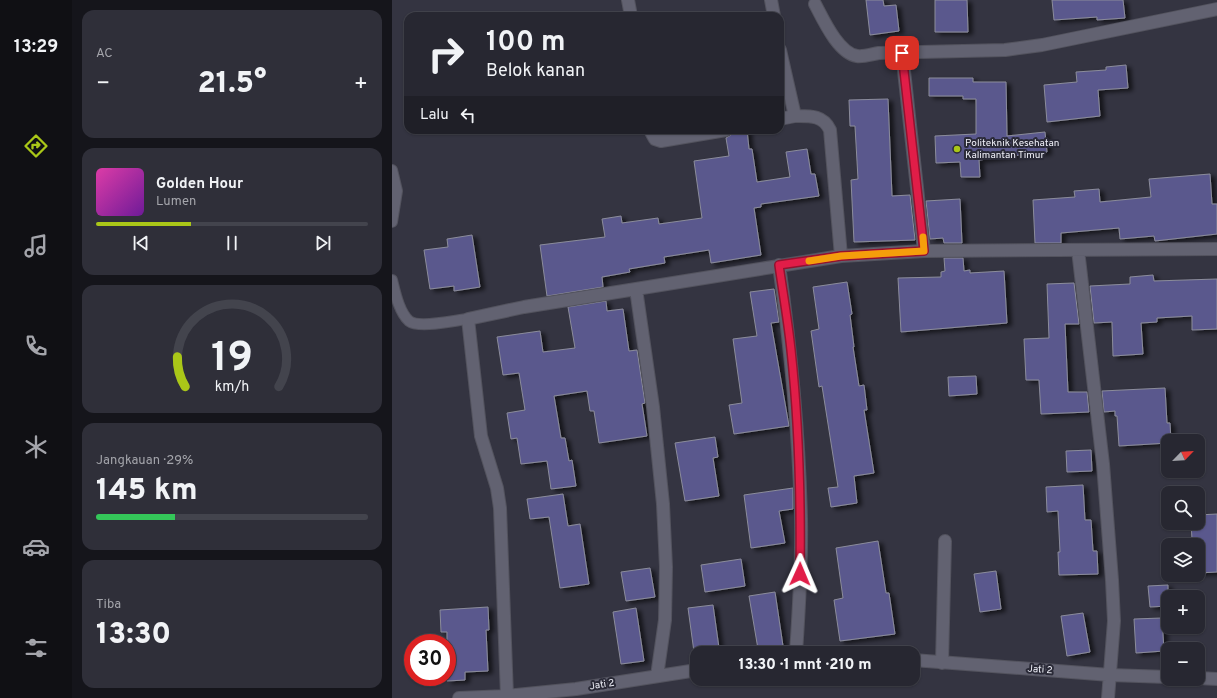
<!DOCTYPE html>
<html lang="id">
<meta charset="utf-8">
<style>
:root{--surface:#272731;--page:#2f2f39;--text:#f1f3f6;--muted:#a4a5ab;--line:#43444d;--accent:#aac718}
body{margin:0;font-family:Overpass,sans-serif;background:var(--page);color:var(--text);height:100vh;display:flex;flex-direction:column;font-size:15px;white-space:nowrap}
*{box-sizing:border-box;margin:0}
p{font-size:13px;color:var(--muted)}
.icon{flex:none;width:22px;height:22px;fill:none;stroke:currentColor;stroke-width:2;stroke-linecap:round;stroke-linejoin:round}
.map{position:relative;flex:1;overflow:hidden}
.details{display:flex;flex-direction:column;gap:10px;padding:10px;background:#15151b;width:320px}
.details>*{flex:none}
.top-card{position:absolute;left:12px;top:12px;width:380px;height:122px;border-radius:12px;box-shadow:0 1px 3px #0004,0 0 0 1px var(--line);background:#272731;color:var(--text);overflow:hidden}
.needle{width:26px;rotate:65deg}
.controls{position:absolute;left:769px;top:434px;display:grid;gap:8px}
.controls a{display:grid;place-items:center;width:44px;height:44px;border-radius:8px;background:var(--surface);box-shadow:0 1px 3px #0004,0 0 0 1px var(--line);font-size:20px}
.speed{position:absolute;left:12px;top:634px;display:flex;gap:8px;font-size:20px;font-weight:700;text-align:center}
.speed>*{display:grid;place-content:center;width:52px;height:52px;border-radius:50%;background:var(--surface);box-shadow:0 1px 3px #0004,0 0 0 1px var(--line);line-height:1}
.speed .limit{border:6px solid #d22;background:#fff;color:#111}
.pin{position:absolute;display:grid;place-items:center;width:34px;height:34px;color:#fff;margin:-17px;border-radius:8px;box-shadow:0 2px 6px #0006}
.me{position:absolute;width:44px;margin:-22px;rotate:1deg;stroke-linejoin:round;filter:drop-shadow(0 0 3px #0008)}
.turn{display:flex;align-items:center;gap:14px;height:84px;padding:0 16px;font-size:18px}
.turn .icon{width:52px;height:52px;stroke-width:2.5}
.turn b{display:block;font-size:28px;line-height:34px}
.then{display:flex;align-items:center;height:38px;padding:0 16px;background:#0003;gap:8px;font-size:15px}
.big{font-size:30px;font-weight:800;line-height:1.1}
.details .card{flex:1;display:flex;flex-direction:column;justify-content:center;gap:6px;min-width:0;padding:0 14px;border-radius:12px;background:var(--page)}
.details .dial{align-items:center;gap:0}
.dial svg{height:104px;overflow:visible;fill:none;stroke:var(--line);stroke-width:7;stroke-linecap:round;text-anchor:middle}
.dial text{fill:var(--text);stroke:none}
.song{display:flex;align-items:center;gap:12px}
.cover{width:48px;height:48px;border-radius:6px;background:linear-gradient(135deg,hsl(320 70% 55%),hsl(280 70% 35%))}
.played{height:4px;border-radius:2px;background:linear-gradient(90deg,var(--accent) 35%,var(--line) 35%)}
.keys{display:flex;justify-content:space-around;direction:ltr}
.heat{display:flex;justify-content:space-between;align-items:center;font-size:22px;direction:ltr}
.charge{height:6px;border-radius:3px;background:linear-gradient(90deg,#34c759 29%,var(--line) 0)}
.trip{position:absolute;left:298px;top:646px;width:230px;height:40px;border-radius:12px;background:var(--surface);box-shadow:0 1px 3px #0004,0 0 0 1px var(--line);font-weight:800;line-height:40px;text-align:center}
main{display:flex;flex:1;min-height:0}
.menu{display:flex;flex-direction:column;width:72px;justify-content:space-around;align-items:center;background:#101014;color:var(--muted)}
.menu .icon{width:28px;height:28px}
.menu .active{color:var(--accent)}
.menu b{font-size:18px;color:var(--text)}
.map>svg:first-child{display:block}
.building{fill:#5a588d;stroke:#8b8c9b;filter:url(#shadow)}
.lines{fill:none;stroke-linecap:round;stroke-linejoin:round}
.service-casing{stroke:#53535e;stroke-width:12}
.minor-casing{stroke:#53535e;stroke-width:14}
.service{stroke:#626271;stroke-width:10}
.minor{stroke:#626271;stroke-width:12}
.route-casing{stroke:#92132f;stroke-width:10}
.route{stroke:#e11d48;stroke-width:7}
.slow{stroke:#f59e0b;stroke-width:7}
.poi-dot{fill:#aac718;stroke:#2a2a37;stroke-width:1.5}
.labels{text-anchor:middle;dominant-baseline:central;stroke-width:4;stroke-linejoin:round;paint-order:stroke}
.poi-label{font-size:10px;fill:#f0f1f9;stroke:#2a2a37;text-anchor:start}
.street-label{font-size:10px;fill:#f0f1f9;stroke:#2a2a37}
</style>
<main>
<nav class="menu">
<b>13:29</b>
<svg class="icon active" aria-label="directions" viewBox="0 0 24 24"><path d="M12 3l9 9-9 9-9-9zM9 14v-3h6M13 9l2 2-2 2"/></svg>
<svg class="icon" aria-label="music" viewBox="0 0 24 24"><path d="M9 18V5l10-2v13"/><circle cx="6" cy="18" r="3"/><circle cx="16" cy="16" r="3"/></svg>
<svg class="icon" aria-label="phone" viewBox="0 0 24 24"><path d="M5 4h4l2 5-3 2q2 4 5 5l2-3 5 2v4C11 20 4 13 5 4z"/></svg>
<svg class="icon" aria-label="climate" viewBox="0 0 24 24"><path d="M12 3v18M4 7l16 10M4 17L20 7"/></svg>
<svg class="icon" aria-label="car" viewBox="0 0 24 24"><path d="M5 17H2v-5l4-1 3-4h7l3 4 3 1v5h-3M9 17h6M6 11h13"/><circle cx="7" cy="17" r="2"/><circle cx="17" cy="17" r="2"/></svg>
<svg class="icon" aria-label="filters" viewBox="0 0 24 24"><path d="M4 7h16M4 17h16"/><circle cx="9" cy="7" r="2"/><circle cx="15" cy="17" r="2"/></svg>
</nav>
<section class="details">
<div class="card"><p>AC</p>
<div class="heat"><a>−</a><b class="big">21.5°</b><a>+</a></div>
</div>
<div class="card">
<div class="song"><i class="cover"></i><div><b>Golden Hour</b><p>Lumen</p></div></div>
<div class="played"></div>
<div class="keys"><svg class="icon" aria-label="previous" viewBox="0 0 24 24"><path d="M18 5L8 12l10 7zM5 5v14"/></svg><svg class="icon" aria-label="pause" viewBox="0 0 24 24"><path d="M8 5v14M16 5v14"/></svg><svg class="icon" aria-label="next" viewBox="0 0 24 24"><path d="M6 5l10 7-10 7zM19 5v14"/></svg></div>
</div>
<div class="card dial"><svg viewBox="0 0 100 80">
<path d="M14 69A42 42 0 1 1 86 69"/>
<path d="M14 69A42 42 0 0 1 8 46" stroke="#aac718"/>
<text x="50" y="56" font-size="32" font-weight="700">19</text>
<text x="50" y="72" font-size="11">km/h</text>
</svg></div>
<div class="card"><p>Jangkauan · 29%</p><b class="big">145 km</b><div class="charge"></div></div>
<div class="card"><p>Tiba</p><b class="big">13:30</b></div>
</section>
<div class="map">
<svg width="825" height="698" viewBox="0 0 825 698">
<defs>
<filter id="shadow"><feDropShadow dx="4.5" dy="2.5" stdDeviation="2" flood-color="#0009"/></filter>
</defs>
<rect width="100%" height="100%" fill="#343441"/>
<path class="building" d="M474 0H491L492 6 504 5 507 31 478 35Z
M543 0H575L576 32H543Z
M660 0H731L733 18 705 20V17L662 20Z
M734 65 736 88 706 90 708 116 655 122 652 85 685 82 684 72 714 70V67Z
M537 78H581V82H614L615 136 653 132 655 152 587 160 588 177H569L568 162 544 163 543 136 584 134V99H571V96H537Z
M496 99 500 196 518 195 523 240 462 242 459 180 466 179 463 126H458L457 100Z
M341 130H355L357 149H360L365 182 398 177 394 152 415 149 419 174H423L427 196 369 204V207L362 208 369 255 319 263 317 250 272 257 273 263 237 269 238 272 210 277 211 287 155 296 148 245 213 237 210 219 229 216 230 223 266 218 267 224 310 218 302 161 337 156 334 138 339 135Z
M818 174 820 204H825V234L763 241 762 236 728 239 727 228 669 233V243H643L641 200 683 197 682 191 707 189 708 202 759 197 757 179Z
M568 199 570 243H552L551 238 538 239 534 201Z
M80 235 88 287 62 291V286L38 289 32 250 56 247 55 239Z
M552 258H571L572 271 578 270V273L612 271 615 323 509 332 506 278 549 277V272L553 271Z
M761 275 762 281 825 279V329L800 330V316L765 318V322L749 323 751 354 721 356 720 322 702 323 698 286 738 284V277Z
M455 282 460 314 458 315 462 347H461L467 386 472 385 475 410H472L482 473 462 476 465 503 439 507 436 488 446 487 430 386 427 387 419 331 427 329 421 287Z
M682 283 687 324H673L676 392H695L697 412 649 414 647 380H634L632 339 657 338 655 284Z
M382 289 387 322 379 323 397 426 342 434 337 405 350 403 341 339 365 336 358 292Z
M214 301 215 311 231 309 237 351 245 350 253 403 250 404 255 436 207 443 202 411H198L195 391 162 396 169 438H173L177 461 180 460 184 486 159 489 155 461 129 464 125 438 119 439 115 413 133 410 127 373 111 375 105 337 148 331 151 352 183 348 176 307Z
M584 376 585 394 557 396 556 377Z
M773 388 775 423H778L779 441H776V443L727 446 725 416H723V411L712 412 710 391Z
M323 437 326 457 321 458 327 496 293 501 283 443Z
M699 450 700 471 675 472 674 451Z
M691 485 693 520H699L701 551H705L706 574 667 575 666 552H668L666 511 655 512 654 487Z
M401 488V509L387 511 393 543 359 548 352 495Z
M171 494 176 526 188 524 197 584 168 588 157 517 138 519 135 499Z
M825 514V572L806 573V539H800L799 523H806V515Z
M486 541 494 593H497L503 634 448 641 442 600 451 598 444 548Z
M349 559 353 586 313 592 309 565Z
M258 568 263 597 234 601 229 572Z
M604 571 609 609 588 612 582 574Z
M776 585V606L758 607 756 586Z
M383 592 391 646 366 649 357 596Z
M321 605 327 648 302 652 296 608Z
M96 607 97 630H94L96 671 73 672V680L55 681V632H49L48 610Z
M244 608 252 661 229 664 221 612Z
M691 613 698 652 675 656 669 616Z
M770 618 772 651 744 653 742 619Z"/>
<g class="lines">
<defs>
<path id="service" d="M0 170 5 191 0 222
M0 280C3 292 7 312 17 321 27 329 64 320 76 319"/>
<path id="minor" d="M236 0 239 16
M379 0 382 16
M423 4C431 19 446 53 465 56 472 57 480 54 487 53L613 50 650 45 825 9
M388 50 403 116C418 116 431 115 438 130L449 256
M510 53 532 251
M388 119 403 116
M258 130 263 139 269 141 334 130
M686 250 711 464 720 580 722 621 716 698
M387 265C399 350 407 434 409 519 410 564 407 609 404 653
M244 289 261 407 271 504 274 567 273 620 265 676
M411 653H444
M521 660 718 675 776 677
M550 663 553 541
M806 678 825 679
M115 696 108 508 105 488 89 436 76 319 132 307 449 256 532 251 825 249
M67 698 115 696 184 689 305 670"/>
</defs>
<use href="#service" class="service-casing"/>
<use href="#minor" class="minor-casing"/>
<use href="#service" class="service"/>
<use href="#minor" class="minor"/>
</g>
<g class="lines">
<defs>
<path id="route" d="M408 574C409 500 407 424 399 350 396 321 391 293 387 265L449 256 532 251 510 53"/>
</defs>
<use href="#route" class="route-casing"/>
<use href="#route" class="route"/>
<path class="slow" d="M417 261 449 256 532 251 531 237"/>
</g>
<circle class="poi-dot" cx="565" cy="149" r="4"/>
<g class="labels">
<g class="poi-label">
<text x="573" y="143">Politeknik Kesehatan<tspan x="573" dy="12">Kalimantan Timur</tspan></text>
</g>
<g class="street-label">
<text transform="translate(648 670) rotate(4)">Jati 2</text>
<text transform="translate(210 685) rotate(-9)">Jati 2</text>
</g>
</g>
</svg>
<div class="controls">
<a><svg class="needle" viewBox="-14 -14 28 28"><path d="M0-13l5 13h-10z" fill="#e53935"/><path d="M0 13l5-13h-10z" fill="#a4a5ab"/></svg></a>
<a><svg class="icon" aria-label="search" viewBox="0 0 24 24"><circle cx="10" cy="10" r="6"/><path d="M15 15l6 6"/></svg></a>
<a><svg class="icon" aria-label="layers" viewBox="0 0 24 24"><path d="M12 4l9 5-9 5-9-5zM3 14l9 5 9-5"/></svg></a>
<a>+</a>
<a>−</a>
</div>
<div class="speed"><div class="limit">30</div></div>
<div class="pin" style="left:510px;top:53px;background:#d93025"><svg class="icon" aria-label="arrive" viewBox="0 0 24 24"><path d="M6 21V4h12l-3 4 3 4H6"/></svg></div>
<svg class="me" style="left:408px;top:574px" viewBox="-20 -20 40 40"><path d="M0-17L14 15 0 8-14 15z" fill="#e11d48" stroke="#fff" stroke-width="4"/></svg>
<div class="trip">13:30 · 1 mnt · 210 m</div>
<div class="top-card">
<div class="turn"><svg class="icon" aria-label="right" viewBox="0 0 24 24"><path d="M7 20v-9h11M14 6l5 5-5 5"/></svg><div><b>100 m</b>Belok kanan</div></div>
<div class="then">Lalu<svg class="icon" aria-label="left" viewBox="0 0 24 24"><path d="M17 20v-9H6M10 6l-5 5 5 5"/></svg></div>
</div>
</div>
</main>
